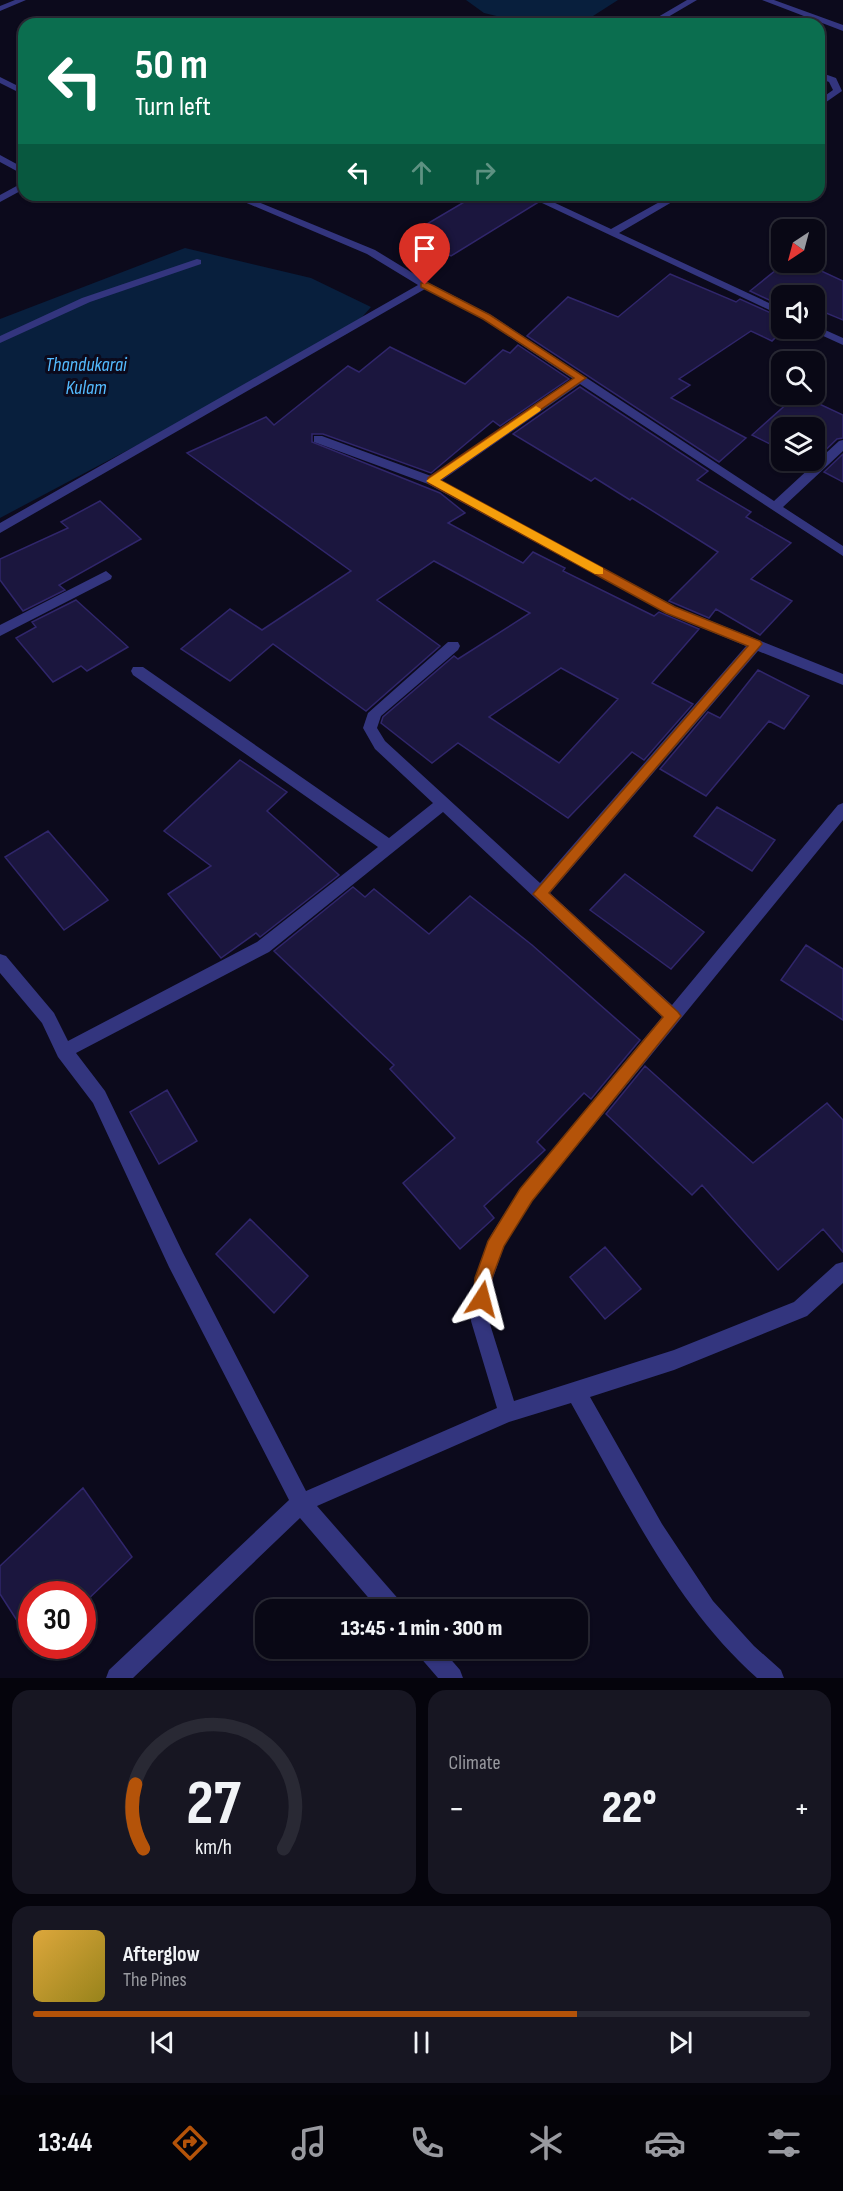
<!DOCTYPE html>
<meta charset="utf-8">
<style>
:root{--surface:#090815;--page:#171622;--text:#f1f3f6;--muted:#999aa0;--line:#292934;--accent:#b45309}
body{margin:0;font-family:"Sofia Sans Condensed",sans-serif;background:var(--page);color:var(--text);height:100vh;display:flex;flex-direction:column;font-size:22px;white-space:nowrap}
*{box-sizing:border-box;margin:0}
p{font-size:20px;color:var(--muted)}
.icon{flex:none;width:33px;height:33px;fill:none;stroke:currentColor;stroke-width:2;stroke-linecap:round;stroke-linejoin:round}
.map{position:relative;height:1678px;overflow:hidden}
.drawer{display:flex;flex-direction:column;gap:12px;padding:12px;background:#05040c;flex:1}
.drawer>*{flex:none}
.guide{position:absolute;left:18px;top:18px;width:807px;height:183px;border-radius:18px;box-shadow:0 2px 4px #0004,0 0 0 2px var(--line);background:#0b6e4f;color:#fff;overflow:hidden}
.needle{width:39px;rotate:216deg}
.controls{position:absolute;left:771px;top:219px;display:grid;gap:12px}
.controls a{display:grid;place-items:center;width:54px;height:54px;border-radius:12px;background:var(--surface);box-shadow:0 2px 4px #0004,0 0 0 2px var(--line);font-size:30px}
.speed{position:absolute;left:18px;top:1581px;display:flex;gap:12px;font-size:30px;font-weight:700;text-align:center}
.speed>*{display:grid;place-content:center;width:78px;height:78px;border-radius:50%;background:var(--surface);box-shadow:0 2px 4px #0004,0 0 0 2px var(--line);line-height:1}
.speed .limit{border:9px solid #d22;background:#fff;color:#111}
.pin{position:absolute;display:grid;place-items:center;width:51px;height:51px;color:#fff;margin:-62px -26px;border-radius:50% 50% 50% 0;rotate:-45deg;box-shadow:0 0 6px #0007}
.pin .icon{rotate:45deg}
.me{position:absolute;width:66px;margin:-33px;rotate:9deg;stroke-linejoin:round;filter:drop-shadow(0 0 4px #0008)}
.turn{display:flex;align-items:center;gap:21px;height:126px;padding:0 18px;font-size:27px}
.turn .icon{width:78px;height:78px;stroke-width:2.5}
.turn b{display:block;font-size:42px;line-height:51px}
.lanes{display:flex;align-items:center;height:57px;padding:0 18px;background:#0003;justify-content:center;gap:30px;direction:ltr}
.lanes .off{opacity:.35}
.big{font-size:45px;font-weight:800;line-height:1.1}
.drawer .widget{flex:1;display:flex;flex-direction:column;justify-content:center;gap:9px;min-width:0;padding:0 21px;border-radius:18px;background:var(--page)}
.drawer .dial{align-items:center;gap:0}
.dial svg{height:156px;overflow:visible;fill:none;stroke:var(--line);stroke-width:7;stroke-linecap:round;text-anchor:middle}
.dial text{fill:var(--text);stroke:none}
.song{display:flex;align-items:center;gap:18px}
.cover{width:72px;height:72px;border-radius:9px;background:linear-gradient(135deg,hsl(40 70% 55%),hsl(50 70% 35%))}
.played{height:6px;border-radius:3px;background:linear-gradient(90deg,var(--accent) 70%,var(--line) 70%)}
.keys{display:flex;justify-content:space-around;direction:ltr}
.heat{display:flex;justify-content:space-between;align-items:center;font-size:33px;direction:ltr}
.drawer .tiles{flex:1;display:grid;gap:12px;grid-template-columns:1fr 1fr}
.widget:last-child{grid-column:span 2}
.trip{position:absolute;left:255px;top:1599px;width:333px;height:60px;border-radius:18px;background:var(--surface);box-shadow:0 2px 4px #0004,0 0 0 2px var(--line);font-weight:800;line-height:60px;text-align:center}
.dock{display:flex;height:96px;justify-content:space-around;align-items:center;background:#040308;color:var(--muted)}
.dock .icon{width:42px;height:42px}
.dock .active{color:var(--accent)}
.dock b{font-size:27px;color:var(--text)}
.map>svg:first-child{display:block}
.water{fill:#081f3d}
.building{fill:#1b163e;stroke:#30266b;stroke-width:1.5;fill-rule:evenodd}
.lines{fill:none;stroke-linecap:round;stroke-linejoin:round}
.minor{fill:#33357e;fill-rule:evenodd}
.route{fill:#b45309;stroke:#753606;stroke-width:1.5}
.slow{fill:#f59e0b}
.labels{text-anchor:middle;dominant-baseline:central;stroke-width:6;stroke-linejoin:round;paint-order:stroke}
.far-water-label{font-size:20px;font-style:italic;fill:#54bbff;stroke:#0c0a1c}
</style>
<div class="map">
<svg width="843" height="1678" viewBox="0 0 843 1678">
<rect width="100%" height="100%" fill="#0c0a1c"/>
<path class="water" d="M466 0H618L593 16 572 24H529L484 13Z
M185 248 311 278 371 307 348 333 0 518V319Z"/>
<path class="building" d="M476 195H523L537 203 451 256 410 234Z
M786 262H802L843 281V320L814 308V296H782V306L750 291Z
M670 274 736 302 740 299 782 318V328H785L772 341 751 331 679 379 690 385 671 398 746 438 719 462 527 336 568 297 618 317Z
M518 345 569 379 500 426 493 421 431 473 323 434H312V442L440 493 465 513 448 523 523 563 533 552 565 568 563 571 654 616 659 612 699 629 652 683 693 704 644 760 632 752 568 818 458 743 432 763 381 723 383 717 454 656 458 659 530 613 434 561 377 600 440 646 366 711 273 644 230 681 181 649 230 609 262 630 351 571 187 453 266 417 274 425 348 366 359 372 390 347 465 384 503 350 510 353ZM561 668 618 699 559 763 489 717Z
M580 387 708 471 697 480 751 512 746 517 791 543 751 579 792 601 760 635 716 609 709 618 669 601 718 552 632 498 630 500 595 478 591 481 513 434Z
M798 394 843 415V438L837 439 810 465 802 460H814V428H782V450L752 435Z
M843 454V482L824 472Z
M100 501 141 539 59 585 65 590 23 611 0 580V559L68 528 61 522Z
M76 600 128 647 87 671 81 666 53 682 16 638 36 627 32 622Z
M758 670 809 696 784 729 769 721 706 796 660 769 708 712 720 718Z
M240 760 287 792 267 811 339 875 260 937 256 933 221 958 168 894 211 866 164 831Z
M717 807 775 840 752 871 694 836Z
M48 831 108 900 64 930 5 857Z
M625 874 704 932 671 969 590 910Z
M353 887 365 897 374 889 429 934 470 896 532 945 640 1040 591 1099 584 1093 537 1142 545 1150 484 1206 494 1218 460 1249 403 1183 455 1138 390 1069 394 1065 274 951Z
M806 945 843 969V1020L781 980Z
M645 1066 753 1163 827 1103 843 1120V1252L823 1229 778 1270 702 1185 692 1195 606 1114Z
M167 1090 197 1141 159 1164 130 1112Z
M250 1219 308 1276 274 1313 216 1254Z
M605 1247 641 1289 605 1319 570 1277Z
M83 1488 132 1557 82 1605V1594H32V1644L0 1594V1566Z"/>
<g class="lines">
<path class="minor" d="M15 0H26L0 11V6Z
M687 0H697L656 24H646Z
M762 0H774L843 25V31Z
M819 72 836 78 842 91 819 107V100L833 90 829 82 819 78Z
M0 77 24 89V95L0 83Z
M0 155 24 168V175L0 162Z
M24 182V189L0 202V195Z
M228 195H241L375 250 429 283 491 315 774 501 839 441 843 440V451L783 507 843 546V556L580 384 441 481 676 607 843 674V685L758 651 550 893 672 1005 838 805 843 803V820L532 1201 504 1246 493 1278 489 1321 514 1401 674 1350 794 1302 836 1264 843 1262V1283L807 1316 674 1370 590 1397 662 1524 713 1601 754 1646 781 1670 784 1678H757C674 1604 625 1498 571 1403L509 1422 317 1506 401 1602 403 1610H379L300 1518 133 1678H106L109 1670 289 1500 169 1267 93 1103 58 1057 42 1023 0 973V954L6 956 54 1013 68 1041 257 942 378 847 133 675 131 671 133 667H143L389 838 433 803 375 749 363 728 368 713 448 642H458L460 646 458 650 381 716 377 728 385 741 540 883 746 646 666 613 428 484 314 442V436H322L431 476 573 379 483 319 425 289 0 533V523L418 285 367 254ZM443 812 662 1017 520 1189 491 1235 475 1278 471 1321 497 1408 306 1491 183 1253 105 1091 76 1053 269 952Z
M525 195H538L611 229 672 195H684L619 233 782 309V316Z
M197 259 201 260V264L90 302 0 343V336L82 298Z
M814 325 843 338V345L810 330 809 328H814Z
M106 571 112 576 111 579 0 636V625Z
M416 1648H441L460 1670 463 1678H438L419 1656Z"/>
</g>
<path class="route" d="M421 283H428L490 315 586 378 440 480 675 607 760 641 762 644 549 893 678 1012 681 1016 532 1201 504 1246 492 1278 488 1305 482 1308 476 1305 473 1299 475 1278 488 1241 520 1189 663 1017 533 894 748 646 666 613 428 483V478L574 378 483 319 421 287Z"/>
<path class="slow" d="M536 406 541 409 540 411 440 480 603 568V574H595L426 481Z"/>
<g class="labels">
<g class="far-water-label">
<text x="86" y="365">Thandukarai<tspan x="86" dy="23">Kulam</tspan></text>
</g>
</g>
</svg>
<div class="controls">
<a><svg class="needle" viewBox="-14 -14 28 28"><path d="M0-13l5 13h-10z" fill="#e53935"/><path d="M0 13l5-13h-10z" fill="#999aa0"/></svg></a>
<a><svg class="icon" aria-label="sound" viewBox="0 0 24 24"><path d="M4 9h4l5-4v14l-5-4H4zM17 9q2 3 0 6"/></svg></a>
<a><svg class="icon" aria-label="search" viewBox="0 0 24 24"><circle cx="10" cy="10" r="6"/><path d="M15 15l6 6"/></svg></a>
<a><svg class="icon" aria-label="layers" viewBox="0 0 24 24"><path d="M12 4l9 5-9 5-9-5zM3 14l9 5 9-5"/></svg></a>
</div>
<div class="speed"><div class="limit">30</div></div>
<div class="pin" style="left:425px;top:285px;background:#d93025"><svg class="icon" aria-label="arrive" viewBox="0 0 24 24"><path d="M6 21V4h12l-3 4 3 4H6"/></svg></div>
<svg class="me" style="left:482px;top:1299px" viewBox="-20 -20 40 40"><path d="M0-17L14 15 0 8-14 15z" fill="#b45309" stroke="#fff" stroke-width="4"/></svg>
<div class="trip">13:45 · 1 min · 300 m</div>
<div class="guide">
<div class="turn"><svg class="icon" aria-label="left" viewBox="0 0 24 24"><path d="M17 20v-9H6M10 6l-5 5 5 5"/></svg><div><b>50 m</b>Turn left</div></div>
<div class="lanes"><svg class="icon" aria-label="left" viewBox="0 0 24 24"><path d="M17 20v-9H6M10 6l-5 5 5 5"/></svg><svg class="icon off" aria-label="ahead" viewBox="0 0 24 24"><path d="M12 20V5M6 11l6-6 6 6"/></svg><svg class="icon off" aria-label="right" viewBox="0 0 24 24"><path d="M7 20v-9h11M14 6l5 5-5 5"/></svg></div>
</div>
</div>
<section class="drawer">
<div class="tiles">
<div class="widget dial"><svg viewBox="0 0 100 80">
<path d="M14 69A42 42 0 1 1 86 69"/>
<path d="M14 69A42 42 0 0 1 10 36" stroke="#b45309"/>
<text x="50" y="56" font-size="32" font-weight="700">27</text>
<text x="50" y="72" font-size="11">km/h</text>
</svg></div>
<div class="widget"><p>Climate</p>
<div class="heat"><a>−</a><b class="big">22°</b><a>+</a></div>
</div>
<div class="widget">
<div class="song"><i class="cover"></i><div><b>Afterglow</b><p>The Pines</p></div></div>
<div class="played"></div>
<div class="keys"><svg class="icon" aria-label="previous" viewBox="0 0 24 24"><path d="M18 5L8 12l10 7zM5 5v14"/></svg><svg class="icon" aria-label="pause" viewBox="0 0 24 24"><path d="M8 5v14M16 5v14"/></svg><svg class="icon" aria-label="next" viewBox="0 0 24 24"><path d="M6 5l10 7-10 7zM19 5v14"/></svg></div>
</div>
</div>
</section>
<nav class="dock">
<b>13:44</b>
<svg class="icon active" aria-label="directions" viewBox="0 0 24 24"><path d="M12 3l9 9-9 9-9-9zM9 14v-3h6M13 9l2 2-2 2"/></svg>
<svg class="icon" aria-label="music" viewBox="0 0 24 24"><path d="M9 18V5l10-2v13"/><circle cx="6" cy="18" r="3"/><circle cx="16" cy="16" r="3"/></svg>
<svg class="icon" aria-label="phone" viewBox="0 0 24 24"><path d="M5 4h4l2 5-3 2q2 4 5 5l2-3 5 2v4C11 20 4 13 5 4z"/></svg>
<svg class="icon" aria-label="climate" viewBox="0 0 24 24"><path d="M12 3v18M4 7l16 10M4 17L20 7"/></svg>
<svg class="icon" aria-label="car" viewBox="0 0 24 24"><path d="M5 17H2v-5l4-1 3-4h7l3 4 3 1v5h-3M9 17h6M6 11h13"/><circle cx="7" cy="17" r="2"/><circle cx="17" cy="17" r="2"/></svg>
<svg class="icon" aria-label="filters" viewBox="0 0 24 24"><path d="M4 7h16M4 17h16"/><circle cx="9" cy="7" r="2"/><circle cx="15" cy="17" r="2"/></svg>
</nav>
